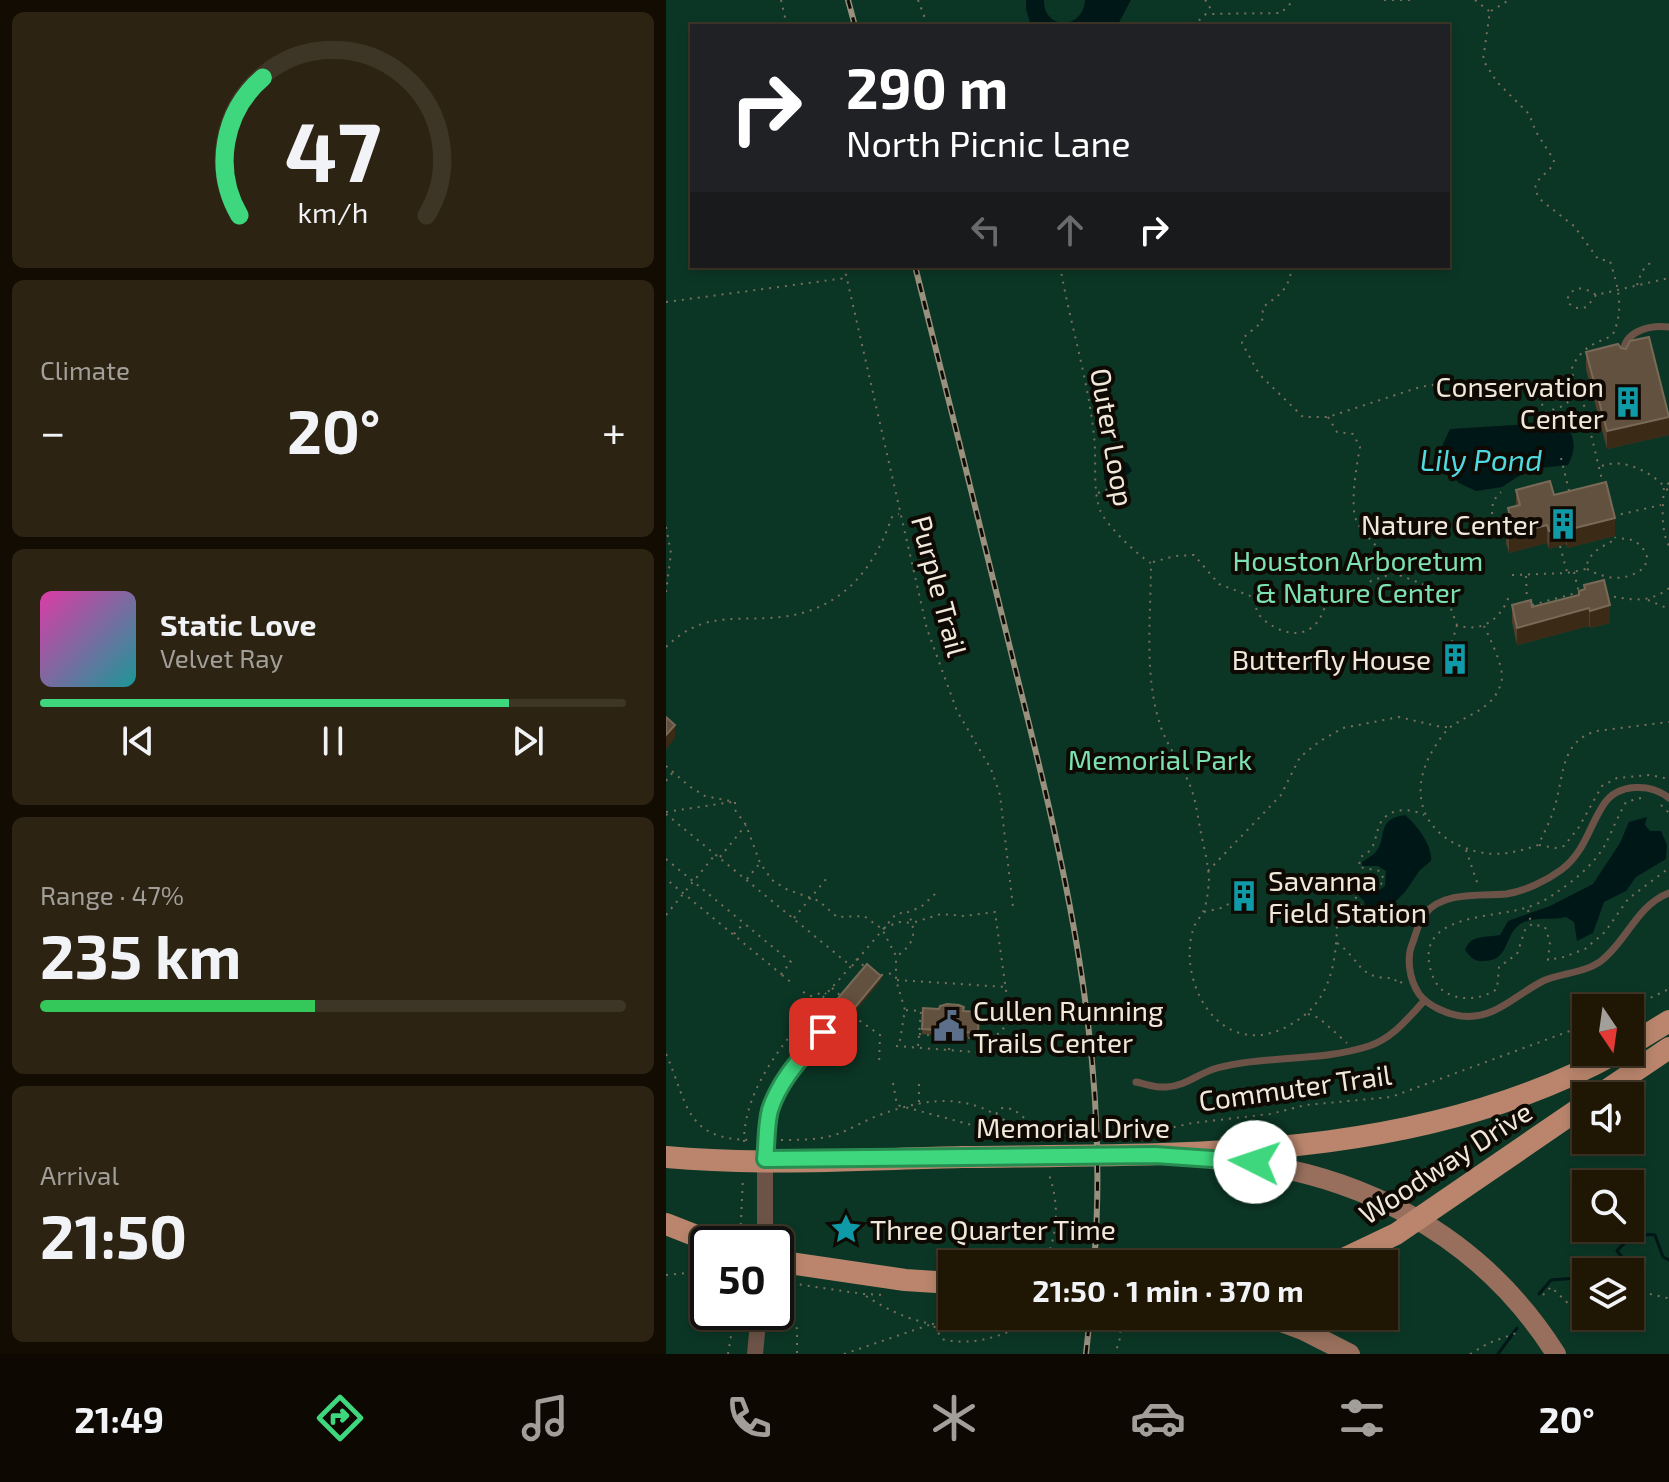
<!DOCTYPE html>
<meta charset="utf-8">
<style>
:root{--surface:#201604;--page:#2d2313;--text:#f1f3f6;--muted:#a29f9a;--line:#3d3526;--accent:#3ed77d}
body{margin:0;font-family:"Exo 2",sans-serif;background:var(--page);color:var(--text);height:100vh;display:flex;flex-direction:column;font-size:30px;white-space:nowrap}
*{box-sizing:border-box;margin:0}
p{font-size:26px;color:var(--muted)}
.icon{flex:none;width:44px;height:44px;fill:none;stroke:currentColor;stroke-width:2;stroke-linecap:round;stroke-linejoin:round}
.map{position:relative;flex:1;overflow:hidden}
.details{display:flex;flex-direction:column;gap:12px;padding:12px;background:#120c02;width:666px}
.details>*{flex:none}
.top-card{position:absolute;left:24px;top:24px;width:760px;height:244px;border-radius:0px;box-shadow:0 4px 12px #0003,0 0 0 2px var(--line);background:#202124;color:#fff;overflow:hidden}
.needle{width:52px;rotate:167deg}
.tools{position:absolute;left:906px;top:994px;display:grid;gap:16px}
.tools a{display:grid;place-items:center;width:72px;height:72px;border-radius:0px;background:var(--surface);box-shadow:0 4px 12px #0003,0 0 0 2px var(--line);font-size:40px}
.speed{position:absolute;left:24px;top:1226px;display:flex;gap:16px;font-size:40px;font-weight:700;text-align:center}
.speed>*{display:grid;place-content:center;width:104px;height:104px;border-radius:50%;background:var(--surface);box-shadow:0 4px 12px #0003,0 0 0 2px var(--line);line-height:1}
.speed .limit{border:4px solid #111;border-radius:12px;background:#fff;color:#111}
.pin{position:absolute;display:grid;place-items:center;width:68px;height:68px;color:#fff;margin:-34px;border-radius:16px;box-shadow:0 4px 12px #0006}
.me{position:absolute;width:88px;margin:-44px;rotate:274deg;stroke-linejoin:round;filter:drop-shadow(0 0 6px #0008)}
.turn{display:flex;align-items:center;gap:28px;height:168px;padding:0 24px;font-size:36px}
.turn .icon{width:104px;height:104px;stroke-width:2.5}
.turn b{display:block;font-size:56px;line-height:68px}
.lanes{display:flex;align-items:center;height:76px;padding:0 24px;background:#0003;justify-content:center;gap:40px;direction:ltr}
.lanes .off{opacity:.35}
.big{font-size:60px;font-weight:700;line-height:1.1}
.details .card{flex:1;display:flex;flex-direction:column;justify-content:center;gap:12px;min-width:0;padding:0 28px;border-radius:12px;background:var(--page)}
.details .dial{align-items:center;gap:0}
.dial svg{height:208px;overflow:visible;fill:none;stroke:var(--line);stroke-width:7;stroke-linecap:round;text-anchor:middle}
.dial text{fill:var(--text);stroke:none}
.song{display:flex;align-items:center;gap:24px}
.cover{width:96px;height:96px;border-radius:12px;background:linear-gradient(135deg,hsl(320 70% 55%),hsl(180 70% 35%))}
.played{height:8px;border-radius:4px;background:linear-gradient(90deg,var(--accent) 80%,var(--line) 80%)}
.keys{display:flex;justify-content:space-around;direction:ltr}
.heat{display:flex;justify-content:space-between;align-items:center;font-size:44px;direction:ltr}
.charge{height:12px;border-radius:6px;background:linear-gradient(90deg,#34c759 47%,var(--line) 0)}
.trip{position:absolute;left:272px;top:1250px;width:460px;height:80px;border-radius:0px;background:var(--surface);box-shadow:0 4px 12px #0003,0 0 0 2px var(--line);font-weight:700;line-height:80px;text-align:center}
.tab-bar{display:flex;height:128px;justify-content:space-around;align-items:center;background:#0d0902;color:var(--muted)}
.tab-bar .icon{width:56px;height:56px}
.tab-bar .selected{color:var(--accent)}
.tab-bar b{font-size:36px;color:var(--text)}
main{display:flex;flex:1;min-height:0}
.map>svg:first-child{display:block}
.green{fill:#0b3625;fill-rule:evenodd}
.water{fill:#001718}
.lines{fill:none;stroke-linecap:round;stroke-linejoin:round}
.stream{stroke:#001718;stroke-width:3}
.path{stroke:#7a6f5b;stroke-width:2;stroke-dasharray:2 6;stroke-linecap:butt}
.service{stroke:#6d5347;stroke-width:7}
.minor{stroke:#6d5347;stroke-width:14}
.tertiary{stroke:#6d5347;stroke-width:16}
.secondary{stroke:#986f5c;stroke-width:20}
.primary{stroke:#ba856c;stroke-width:22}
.rail-casing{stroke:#99907d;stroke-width:6}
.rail{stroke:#0e0902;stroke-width:3;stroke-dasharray:9;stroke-linecap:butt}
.wall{fill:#523f2c}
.shaded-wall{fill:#3b2a15}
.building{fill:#63513f;stroke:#796957;stroke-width:2}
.route-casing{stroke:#288c51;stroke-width:20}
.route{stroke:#3ed77d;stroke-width:14}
.labels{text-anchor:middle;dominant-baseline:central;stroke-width:8;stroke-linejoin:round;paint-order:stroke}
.poi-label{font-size:28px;fill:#f0e8da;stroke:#0e0902;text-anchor:end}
.street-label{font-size:28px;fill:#f0e8da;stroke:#0e0902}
.park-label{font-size:28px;fill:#7de2b3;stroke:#0e0902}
.water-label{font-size:30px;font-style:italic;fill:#4fdae0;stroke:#0e0902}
</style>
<main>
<section class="details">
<div class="card dial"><svg viewBox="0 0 100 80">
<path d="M14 69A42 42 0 1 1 86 69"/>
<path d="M14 69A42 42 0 0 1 23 16" stroke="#3ed77d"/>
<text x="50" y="56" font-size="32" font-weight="700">47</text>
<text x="50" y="72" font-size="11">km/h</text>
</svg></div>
<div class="card"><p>Climate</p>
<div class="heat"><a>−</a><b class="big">20°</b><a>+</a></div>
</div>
<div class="card">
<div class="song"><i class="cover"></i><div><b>Static Love</b><p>Velvet Ray</p></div></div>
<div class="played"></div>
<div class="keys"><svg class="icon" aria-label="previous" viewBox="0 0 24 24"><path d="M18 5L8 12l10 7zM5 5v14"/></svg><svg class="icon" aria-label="pause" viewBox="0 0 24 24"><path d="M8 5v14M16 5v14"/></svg><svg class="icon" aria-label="next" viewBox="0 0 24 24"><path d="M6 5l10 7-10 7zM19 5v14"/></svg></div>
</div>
<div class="card"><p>Range · 47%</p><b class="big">235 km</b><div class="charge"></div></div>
<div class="card"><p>Arrival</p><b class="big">21:50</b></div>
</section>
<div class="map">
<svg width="1003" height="1354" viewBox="0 0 1003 1354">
<rect width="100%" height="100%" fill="#2a1e06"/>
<path class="green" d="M0 0H1003V1354H0ZM26 26H782V266H26ZM920 1008H964V1052H920ZM920 1096H964V1140H920ZM920 1184H964V1228H920ZM42 1244H110V1312H42ZM286 1264H718V1316H286ZM920 1272H964V1316H920Z"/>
<path class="water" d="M360 0H378C377 30 417 31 419 0H465L451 26H365L360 9Z
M898 422C909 437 911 448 902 465L864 469 836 487 810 491 793 483 770 459 784 429Z
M448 459 462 463 466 471 454 480H438V465Z
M739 815C751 825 767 846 765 861L754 870 739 892 728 903 716 906 705 914 700 912 698 901 686 889 688 884 696 883 712 891 719 886 720 871 712 866H696V862C700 859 704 857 708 854 723 839 708 819 739 815Z
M981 817 979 825 984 831H995L1001 845 1000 859 970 877 960 891 938 902 927 933 911 941 908 922 900 917C885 921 870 916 856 923 838 932 845 960 819 961 809 962 805 958 799 950 805 934 819 938 834 935L842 921 884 906 927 884 954 843 963 822Z"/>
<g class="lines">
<path class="stream" d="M963 1272 961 1263 951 1251C960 1239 975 1233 989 1235L997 1257 1003 1260
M964 1278V1284
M873 1294 885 1280 911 1278 920 1285
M832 1354 851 1328"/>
<path class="path" d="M115 0 121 26
M252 0 262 26
M539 0 543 4 545 13
M718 0H747
M809 0 823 11
M825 11 843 0
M527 26 540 14 615 13 628 0
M178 266 261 629 291 711 325 769 334 795 347 907
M394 266C404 323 422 379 428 436 431 460 426 487 434 510 439 524 472 556 485 563 485 614 478 672 493 721 499 743 513 760 522 781 529 795 531 812 534 828 537 845 543 864 543 882 542 890 541 904 537 912 535 917 530 921 528 927 515 963 532 1016 568 1031 592 1041 616 1032 636 1017 667 994 671 954 671 918 677 912 688 913 696 907L684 889 686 882C696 877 704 886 715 884L718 880 714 871 693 867 694 857C710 850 708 840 713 826 720 808 743 807 758 815
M626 266C623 289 615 294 597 307L596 322 577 338 576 343 593 374 637 417H662L754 387 779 383 808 381 818 384 828 381 869 391 880 412 897 406 911 395 916 396 905 371C912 350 926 344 946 336 959 310 952 287 944 261L932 259 908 226 876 201 869 191C869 175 886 174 888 160L870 132 863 114 831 82 817 60 824 11
M971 285 976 271 986 261
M930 295 921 307C911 309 906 309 901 300 907 284 918 287 930 295L1003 278
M0 302 180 278
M916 397 937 484
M662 417 671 432 687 434 694 447C691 464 683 506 691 522 700 541 722 551 728 572
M895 458 903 491
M936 466C958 457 990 474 1003 492
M1003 483 998 486C997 505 994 529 1003 546
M432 493 460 482
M826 514 827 501 835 492
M947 516 995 505
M0 527 5 553 0 592
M894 546 901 572
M487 562 509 556 528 555 553 584 587 597C589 605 591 615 598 620 623 640 650 638 659 606L692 593 705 581 728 573 764 587 781 598 791 625C817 634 837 617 844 593
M921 569C942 580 960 582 979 567L981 555C974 542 965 537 950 539
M908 572 913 593
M846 575 901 573 920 569C922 552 936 547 950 539L949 537
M860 576 861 601
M940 595C964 600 983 604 1003 588
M982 600 1003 609
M866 605 914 592
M791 625 786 642 797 660
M818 626C824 639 840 670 835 683 828 708 805 713 786 726 778 731 769 746 764 755 739 804 766 844 818 853 835 856 855 851 872 845 880 830 887 815 891 798 898 770 897 741 930 731L1003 722
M0 647C34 614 61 620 103 618 169 615 205 577 226 517L233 514
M0 766 23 786 39 796 69 802V810L80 825 94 863 106 880 120 889 153 901 171 917 198 916 216 929 230 956V980L239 1010 233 1046
M0 781 7 772
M975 798 960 802C952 816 946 831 939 845 929 863 908 881 891 892 882 899 870 905 859 908 828 918 751 914 764 967 766 977 771 987 779 992 796 1002 816 999 831 989L833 967 851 954 859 930 866 924 879 927 884 942 882 960 898 957 919 949 939 932 962 899 1003 868
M995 805 1003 813
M0 812 66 802
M0 814 185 966C142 1016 76 1076 78 1145
M873 845 889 848 898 846 913 827 936 786 951 778 984 775 1003 779
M800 850 812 885
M54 857 80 825
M0 859 125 962 115 974 0 879
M542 871 615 795 634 757 654 741 677 728 733 717 775 727H784
M81 879 94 863
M269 894 255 907 242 912 246 923 275 914 299 916 329 912 344 1019 334 1033 314 1042 313 1053
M862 910 865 923
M538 912 555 908 576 897
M0 915 48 856
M128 918 161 878
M218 928 233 922 246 923C250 938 244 947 231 956
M68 934 77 924
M671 943C697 961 690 979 728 978L732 984 738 981
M190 959 200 968
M186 966 230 914 242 912
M116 975 126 983
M215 975 228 973
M231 980 340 987
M166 988 176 997
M137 992 145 996 158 992 160 994
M168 1006 164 1010 181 1024 191 1012
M963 1008 1003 989
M240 1010 255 1011 252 1046
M642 1014 653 1018 681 1043
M187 1016 214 1035 213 1066
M320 1020V1015L343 1017
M253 1034 272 1036
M294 1037 320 1039
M230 1046 333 1054
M283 1050 284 1038
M0 1054C22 1103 18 1140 86 1140
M227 1083 231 1105 347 1136 473 1135 526 1123 604 1114 640 1105 725 1097 920 1025
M253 1084V1102
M330 1114 335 1108 347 1109 382 1137
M115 1140C132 1140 148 1140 165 1136 181 1132 195 1122 211 1116 267 1095 313 1091 359 1138
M74 1241 77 1178
M378 1264C392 1235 394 1203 382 1172
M0 1275 42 1271
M110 1281 197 1294 221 1295
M120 1281V1298L131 1329V1354
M877 1295 885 1287 908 1309 920 1313
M200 1296C239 1321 278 1335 323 1316
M964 1305 980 1293 1001 1298 1003 1304
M429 1316 446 1320 453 1325 455 1335 449 1354
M554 1316 584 1324
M318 1319 320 1325 343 1316
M268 1326 276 1339C309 1348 345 1333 374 1316
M62 1354 69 1312
M178 1354 263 1325
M804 1354 823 1343 853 1332"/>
<path class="service" d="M957 355C957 331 983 325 1003 327
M1003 798C985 783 952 783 938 804 922 828 919 852 895 870 880 881 859 891 840 894 816 896 776 891 759 914 753 921 750 933 747 942 740 957 743 979 753 994 762 1006 781 1014 795 1016 829 1020 849 995 877 981 895 973 919 973 935 961 961 941 971 905 1003 893
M470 1082C480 1084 490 1088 500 1087 520 1086 533 1073 551 1068 601 1055 654 1062 703 1046 727 1038 742 1018 759 1000"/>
<path class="minor" d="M99 1159C101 1144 100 1125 104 1110 113 1079 137 1056 157 1032"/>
<path class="tertiary" d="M99 1244V1159
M89 1354 93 1312"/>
<path class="secondary" d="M545 1159C687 1168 813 1232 890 1354
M599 1316 637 1330 684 1354"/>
<path class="primary" d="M964 1045 1003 1021
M932 1096 1003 1048
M0 1157C95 1166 200 1159 296 1157 517 1154 752 1163 952 1052
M0 1224 51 1244
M110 1261 239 1280 286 1283
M667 1264 730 1234 920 1104"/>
<defs>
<path id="rail" d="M182 0 189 26
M249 266C282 397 315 529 347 660 398 862 445 1053 428 1264
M420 1354 424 1316"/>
</defs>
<use href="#rail" class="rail-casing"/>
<use href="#rail" class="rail"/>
</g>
<path class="wall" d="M920 352 1003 435 941 449 920 369Z
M850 490 888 495 949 536 901 548 900 544 883 549 881 543 843 553 840 543 842 508 850 506Z
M918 585 944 623 924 628 923 626 851 645 846 622V605L866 607 913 595V591L918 590Z
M215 980 181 1021 166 1009V1005Z
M257 1008 313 1012 312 1038 296 1037V1040L290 1041 271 1039V1035L256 1034Z"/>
<path class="shaded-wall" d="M1003 417V435L941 449V431Z
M949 518V536L901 548V530Z
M881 525V543L843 553V535Z
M900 527V544L883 549V531Z
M944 605V623L924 628V611Z
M923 608V626L851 645V628Z
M9 725V738L0 749V735Z
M215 976V980L181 1021V1017Z"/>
<path class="building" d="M983 337 1003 417 941 431 920 352 952 344 955 348 960 349 964 341Z
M884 481 888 495 940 482 949 518 901 530 900 527 883 531 881 525 843 535 840 525 846 524 842 508 854 505 850 490Z
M938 580 944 605 924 611 923 608 851 628 846 605 865 600 866 607 913 595V591L919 589 918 585Z
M0 717 9 725 0 735Z
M201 964 215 976 181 1017 166 1005Z
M281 1004 293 1005 298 1007 297 1011 313 1012 312 1033 296 1032V1036L290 1037 271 1034 272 1030 256 1029 257 1008 273 1009 274 1006Z"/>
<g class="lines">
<defs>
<path id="route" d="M157 1032C137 1056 114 1079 104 1110 100 1125 101 1143 99 1159L489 1155 589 1162"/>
</defs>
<use href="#route" class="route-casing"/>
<use href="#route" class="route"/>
</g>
<defs>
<symbol id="building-bare" viewBox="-9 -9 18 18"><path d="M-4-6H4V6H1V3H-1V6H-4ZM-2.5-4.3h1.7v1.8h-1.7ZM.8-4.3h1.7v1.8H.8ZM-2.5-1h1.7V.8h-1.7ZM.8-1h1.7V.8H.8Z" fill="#0f9aa8" stroke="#0e0902" stroke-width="2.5" paint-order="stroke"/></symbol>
<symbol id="civic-bare" viewBox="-9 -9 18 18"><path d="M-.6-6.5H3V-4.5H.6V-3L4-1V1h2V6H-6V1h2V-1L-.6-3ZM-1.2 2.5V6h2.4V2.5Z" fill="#5c6f8a" stroke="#0e0902" stroke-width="2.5" paint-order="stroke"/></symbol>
<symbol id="sight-bare" viewBox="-9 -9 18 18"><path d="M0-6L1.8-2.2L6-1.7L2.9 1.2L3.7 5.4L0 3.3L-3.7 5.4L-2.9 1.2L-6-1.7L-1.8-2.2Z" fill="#0f9aa8" stroke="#0e0902" stroke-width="2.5" paint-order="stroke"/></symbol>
</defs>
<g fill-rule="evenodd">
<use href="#building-bare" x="940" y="380" width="44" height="44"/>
<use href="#building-bare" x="875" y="502" width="44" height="44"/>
<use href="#building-bare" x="767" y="637" width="44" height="44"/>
<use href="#building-bare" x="556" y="874" width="44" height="44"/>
<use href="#civic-bare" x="261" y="1004" width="44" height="44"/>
<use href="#sight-bare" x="158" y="1207" width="44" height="44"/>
</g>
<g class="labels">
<g class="poi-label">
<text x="938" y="386">Conservation<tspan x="938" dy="32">Center</tspan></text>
<text x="873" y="524">Nature Center</text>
<text x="765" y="659">Butterfly House</text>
<text x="602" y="880" text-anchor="start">Savanna<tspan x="602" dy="32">Field Station</tspan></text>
<text x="307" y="1010" text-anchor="start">Cullen Running<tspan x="307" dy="32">Trails Center</tspan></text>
<text x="204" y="1229" text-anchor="start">Three Quarter Time</text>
</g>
<g class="street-label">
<text transform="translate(447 437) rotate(80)">Outer Loop</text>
<text transform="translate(274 586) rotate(75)">Purple Trail</text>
<text transform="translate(629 1087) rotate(-8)">Commuter Trail</text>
<text x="407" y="1127">Memorial Drive</text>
<text transform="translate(779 1162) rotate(-33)">Woodway Drive</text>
</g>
<g class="park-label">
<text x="692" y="560">Houston Arboretum<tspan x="692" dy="32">&amp; Nature Center</tspan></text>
<text x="494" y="759">Memorial Park</text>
</g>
<g class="water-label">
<text x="815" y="459">Lily Pond</text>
</g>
</g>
</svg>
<div class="tools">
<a><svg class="needle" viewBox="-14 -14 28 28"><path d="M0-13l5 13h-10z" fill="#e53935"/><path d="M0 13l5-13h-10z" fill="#a29f9a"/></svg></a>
<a><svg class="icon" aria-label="sound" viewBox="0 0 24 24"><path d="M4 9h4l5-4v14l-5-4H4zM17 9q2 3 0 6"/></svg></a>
<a><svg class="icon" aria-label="search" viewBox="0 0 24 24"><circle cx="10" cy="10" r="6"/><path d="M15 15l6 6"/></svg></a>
<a><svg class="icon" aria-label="layers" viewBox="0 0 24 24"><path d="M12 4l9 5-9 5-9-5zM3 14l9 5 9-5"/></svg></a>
</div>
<div class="speed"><div class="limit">50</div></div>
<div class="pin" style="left:157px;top:1032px;background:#d93025"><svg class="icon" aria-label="arrive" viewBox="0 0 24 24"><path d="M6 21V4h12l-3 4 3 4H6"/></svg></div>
<svg class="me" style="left:589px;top:1162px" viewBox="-20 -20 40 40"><circle r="19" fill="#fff"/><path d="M0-13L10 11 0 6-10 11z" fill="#3ed77d"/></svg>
<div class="trip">21:50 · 1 min · 370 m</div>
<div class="top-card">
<div class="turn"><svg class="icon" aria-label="right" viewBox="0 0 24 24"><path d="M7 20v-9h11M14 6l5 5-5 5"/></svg><div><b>290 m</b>North Picnic Lane</div></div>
<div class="lanes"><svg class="icon off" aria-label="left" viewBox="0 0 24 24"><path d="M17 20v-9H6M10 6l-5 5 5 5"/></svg><svg class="icon off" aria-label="ahead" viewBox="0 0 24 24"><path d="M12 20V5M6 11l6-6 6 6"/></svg><svg class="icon" aria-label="right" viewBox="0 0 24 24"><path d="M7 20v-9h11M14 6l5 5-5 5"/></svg></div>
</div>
</div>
</main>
<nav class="tab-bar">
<b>21:49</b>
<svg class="icon selected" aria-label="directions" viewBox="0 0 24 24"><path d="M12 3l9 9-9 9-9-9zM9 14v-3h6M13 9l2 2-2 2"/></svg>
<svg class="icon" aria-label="music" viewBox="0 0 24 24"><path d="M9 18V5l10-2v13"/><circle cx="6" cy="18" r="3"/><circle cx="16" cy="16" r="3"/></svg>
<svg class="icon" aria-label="phone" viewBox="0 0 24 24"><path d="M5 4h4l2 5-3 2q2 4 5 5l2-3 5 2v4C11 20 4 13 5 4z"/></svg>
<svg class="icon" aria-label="climate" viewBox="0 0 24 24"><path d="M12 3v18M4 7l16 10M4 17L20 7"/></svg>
<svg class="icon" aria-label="car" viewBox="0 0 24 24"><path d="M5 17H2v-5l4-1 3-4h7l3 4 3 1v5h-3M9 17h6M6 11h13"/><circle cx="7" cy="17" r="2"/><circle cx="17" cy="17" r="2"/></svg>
<svg class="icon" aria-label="filters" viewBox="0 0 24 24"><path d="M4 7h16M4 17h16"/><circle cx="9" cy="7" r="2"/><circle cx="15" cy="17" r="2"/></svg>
<b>20°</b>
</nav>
